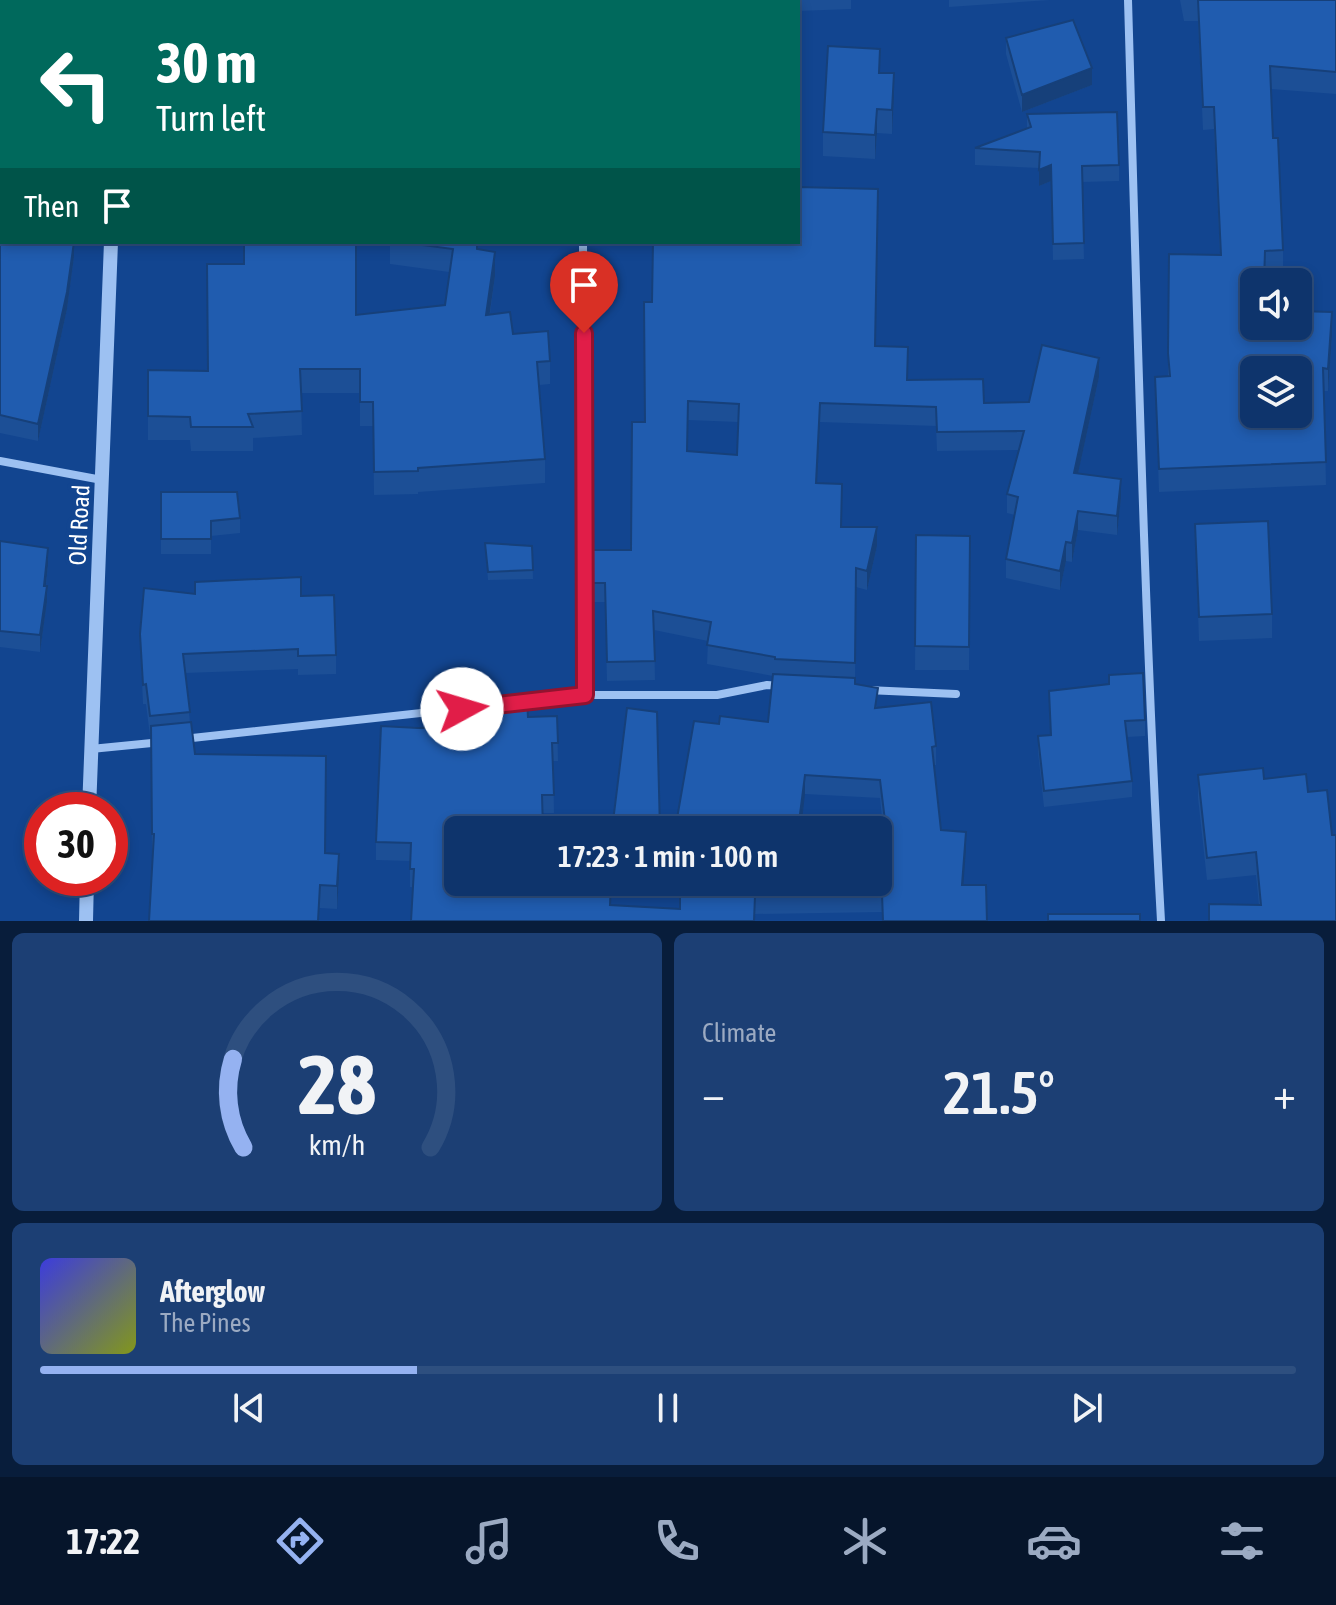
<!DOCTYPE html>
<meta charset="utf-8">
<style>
:root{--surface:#0e346c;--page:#1c3f74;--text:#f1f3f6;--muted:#9baac2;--line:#2e4f7f;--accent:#95b2f1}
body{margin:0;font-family:"Asap Condensed",sans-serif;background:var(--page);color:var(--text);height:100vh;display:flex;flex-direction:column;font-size:30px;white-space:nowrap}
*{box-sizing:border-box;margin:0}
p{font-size:26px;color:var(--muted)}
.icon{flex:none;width:44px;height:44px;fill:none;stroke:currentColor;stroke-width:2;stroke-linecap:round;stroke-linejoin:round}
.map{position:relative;height:921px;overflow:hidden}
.drawer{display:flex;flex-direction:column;gap:12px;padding:12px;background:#081d3b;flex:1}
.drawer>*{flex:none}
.guide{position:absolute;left:0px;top:0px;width:800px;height:244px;box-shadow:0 4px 12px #0003,0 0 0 2px var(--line);background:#00695c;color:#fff;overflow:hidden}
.buttons{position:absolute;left:1240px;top:268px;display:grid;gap:16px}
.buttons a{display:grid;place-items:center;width:72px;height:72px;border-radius:12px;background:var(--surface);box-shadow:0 4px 12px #0003,0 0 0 2px var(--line);font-size:40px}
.speed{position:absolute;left:24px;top:792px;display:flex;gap:16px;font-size:40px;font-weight:700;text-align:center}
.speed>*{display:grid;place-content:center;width:104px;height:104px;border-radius:50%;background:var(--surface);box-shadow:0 4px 12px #0003,0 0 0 2px var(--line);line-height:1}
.speed .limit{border:12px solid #d22;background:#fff;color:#111}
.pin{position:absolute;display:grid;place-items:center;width:68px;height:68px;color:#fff;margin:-82px -34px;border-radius:50% 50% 50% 0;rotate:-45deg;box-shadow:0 0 8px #0007}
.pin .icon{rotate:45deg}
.me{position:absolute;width:88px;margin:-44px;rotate:84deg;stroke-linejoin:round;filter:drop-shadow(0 0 6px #0008)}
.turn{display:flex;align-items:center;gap:28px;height:168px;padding:0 24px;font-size:36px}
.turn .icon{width:104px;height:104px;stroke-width:2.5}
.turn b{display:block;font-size:56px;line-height:68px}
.then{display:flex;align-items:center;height:76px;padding:0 24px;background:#0003;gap:16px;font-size:30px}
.big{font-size:60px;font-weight:600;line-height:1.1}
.drawer .tile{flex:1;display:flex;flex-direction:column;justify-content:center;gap:12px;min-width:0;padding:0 28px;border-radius:12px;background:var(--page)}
.drawer .dial{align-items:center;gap:0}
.dial svg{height:208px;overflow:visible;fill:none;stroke:var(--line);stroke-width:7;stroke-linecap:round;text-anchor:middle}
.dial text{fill:var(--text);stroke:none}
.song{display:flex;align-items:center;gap:24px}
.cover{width:96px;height:96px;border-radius:12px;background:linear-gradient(135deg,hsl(240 70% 55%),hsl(70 70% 35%))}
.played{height:8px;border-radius:4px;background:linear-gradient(90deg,var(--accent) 30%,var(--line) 30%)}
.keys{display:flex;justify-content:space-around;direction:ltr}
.heat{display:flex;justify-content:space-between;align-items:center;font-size:44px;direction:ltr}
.drawer .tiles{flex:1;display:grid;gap:12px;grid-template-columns:1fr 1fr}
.tile:last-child{grid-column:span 2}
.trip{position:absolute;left:444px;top:816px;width:448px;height:80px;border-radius:12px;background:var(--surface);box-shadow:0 4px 12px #0003,0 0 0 2px var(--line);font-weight:600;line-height:80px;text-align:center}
.menu{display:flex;height:128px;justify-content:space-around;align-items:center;background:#06152b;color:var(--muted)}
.menu .icon{width:56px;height:56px}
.menu .active{color:var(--accent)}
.menu b{font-size:36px;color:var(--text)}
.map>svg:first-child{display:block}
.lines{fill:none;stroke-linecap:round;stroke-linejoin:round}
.minor{stroke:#9dc1f2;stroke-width:8}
.tertiary{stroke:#9dc1f2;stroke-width:14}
.wall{fill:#1c4f96;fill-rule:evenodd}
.shaded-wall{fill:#16407a}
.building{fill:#205caf;stroke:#16407a;stroke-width:2;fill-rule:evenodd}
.route-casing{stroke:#92132f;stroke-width:20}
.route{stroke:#e11d48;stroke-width:14}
.labels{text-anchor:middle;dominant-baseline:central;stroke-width:8;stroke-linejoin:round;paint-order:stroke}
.street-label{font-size:24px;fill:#fff;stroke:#124590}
</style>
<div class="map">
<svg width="1336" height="921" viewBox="0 0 1336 921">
<rect width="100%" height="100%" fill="#124590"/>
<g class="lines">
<path class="minor" d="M582 0V2
M1128 0C1137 307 1144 614 1161 921
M583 242 585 695
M0 461 102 480
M867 690 956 694
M183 739 585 695H717L767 685 782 686
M91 749 162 742"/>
<path class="tertiary" d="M119 2V0
M89 810 111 242
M86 921 87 878"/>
</g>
<path class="wall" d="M797 0H851V9L798 11V2H797Z
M949 0H1050L949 7Z
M1180 0H1336V94L1271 89 1273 138 1283 250V273L1265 274 1254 326 1332 335 1328 391H1324L1326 485 1159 492 1155 377 1168 376 1169 254 1220 255 1214 129 1203 130 1198 21H1184Z
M0 8 74 257 67 309 38 441 0 433Z
M1006 38 1092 85 1022 112 1006 54Z
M880 73 894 96 892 134 877 133 875 159 823 156V132Z
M1027 114 1119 165V181L1082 182 1084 259 1053 260 1051 181 1039 186V168L975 165V148L1027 129Z
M390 242H478V250L495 276 490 314 513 334 550 361V384L539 385 545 459V483L418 492V494L374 495 373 426H360V393H301L302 435 253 438V451H191L190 440H148V370L208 371 244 264 248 245 356 315 445 305 449 272 390 264Z
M644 302 875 346 908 380 984 403 1029 402 1099 377 1078 473 1121 498 1117 535 1078 530 1072 562 1066 561 1060 590 1006 578V559L1015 515 1007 513V494L1019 450 937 451 936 426 820 422 817 483 842 527 877 546 867 590 856 587 855 684 878 708 936 746V765H934L941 830 966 850 963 885 882 912 755 914V921L410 887V861L376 860V842L418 728 459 727V709L528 717 557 716 558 761H553L554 813H542L458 830 611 905 680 909 884 837 880 798 805 794 719 724 768 722 773 676 707 664 708 641 654 630 655 680 607 681 605 602H592L591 550H631L645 422ZM688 420 738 422 737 455 687 451Z
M161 492 240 518V533L211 536V554H161Z
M1195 524 1272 614V638L1199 641Z
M916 535 970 536 969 670H915Z
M0 541 48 565 46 586 47 602 40 652 0 647Z
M485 543 532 546 533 579 488 580Z
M195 594 301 596 336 655V674L298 675V669L185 673 190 722 195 754 325 853 339 877 337 909 320 908 152 858 151 735 150 736 146 704H143L140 634Z
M1049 691 1145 720V736L1127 737 1132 781V797L1044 807 1038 752V736L1050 735Z
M1198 775 1264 779 1308 792 1336 921 1259 905 1256 875 1207 880 1198 798Z"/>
<path class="shaded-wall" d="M1092 68V85L1022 112V95Z
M894 73V96L892 134V110Z
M877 109V133L875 159V135Z
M1051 165V181L1039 186V170Z
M74 242V257L67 309 38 441V424Z
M495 252V276L486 339V315Z
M1332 312V335L1328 391V369Z
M1099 358V377L1074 492V473Z
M820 403V422L816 502V483Z
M1121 479V498L1117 535V516Z
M1078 511V530L1072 562V543Z
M877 527V546L867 590V571Z
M1066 542V561L1060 590V571Z
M48 548V565L44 602V586Z
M47 586V602L40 652V635Z
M805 775V794L801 830H798Z
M966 832V850L962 903V885Z
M339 854V877L337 909V886Z"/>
<path class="building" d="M10 0H68V2H9Z
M391 0H520V2H391Z
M1198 0H1336V72L1270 66 1273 138H1278L1283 250 1265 251 1264 282H1254V326H1298V311L1332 312 1328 369 1323 368 1326 462 1159 469 1155 377 1170 376 1168 353 1169 254 1221 255 1214 107H1203ZM1254 370H1298V414H1254Z
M0 8H2V242H74L67 292 38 424 0 415Z
M1073 20 1092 68 1022 95 1006 38Z
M828 46 880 49 879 73H894L892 110 877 109 875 135 823 132Z
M1117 112 1119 165 1082 166 1084 243 1053 244 1051 165 1039 170 1040 152 975 148 1031 127 1027 114Z
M798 187 878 189 875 346 908 347 907 380 983 379 984 403 1029 402 1042 345 1099 358 1074 473 1121 479 1117 516 1078 511 1072 543 1066 542 1060 571 1006 559 1018 497 1007 494 1024 431 937 432 936 407 820 403 816 483 842 484 841 527H877L867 571 856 568 855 663 775 659V657L707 645 711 622 653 611 655 661 607 662 605 583H592L591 550H631L632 422H645L644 302H652L653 242H798ZM688 401 739 404 737 455 687 451Z
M248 242H356V315L445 305 453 249 400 242H477V249L495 252 486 315 510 312 513 334 548 331 550 361 537 362 545 459 418 468V471L374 472 373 402H360V369H300L302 411 248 414 253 427H191L190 417 148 416V370L208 371 207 264H244V245H248Z
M161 492H237L240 518 211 521V539H161Z
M1268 521 1272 614 1199 617 1195 524Z
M916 535 970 536 969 647 915 646Z
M0 541 48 548 44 586H47L40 635 0 631Z
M485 543 532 546 533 570 488 572Z
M301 577V596L334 595 336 655 298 656V649L183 654 190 712 150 716 146 684 143 685 140 634 144 588 195 594V582Z
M1143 673 1145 720 1125 721 1132 781 1044 791 1038 736 1051 735 1049 691 1109 684V675Z
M773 674 855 678V684L878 688 875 708 931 702 936 746 932 747 941 830 966 832 962 885H986L987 921H883L882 894 755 896 754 921H411L414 869H410L411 843 376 842 381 726 418 728 461 727 459 709 527 702 528 717 557 716 558 743H552L554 795H542L543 830H458V882H611L610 905 680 909V882H878V837H887L880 780 805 775 798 830H675L694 721 719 724 720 716 768 722Z
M627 708 657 712 660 830H612Z
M191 722 195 754 326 756 325 853 339 854 337 886 320 885 318 921H149L154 834H152L151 726Z
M1263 768 1264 779 1306 774 1308 792 1327 790 1332 835H1336V921H1209V904L1261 905 1256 852 1207 858 1198 775Z
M1048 914H1140V921H1048Z"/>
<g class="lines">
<defs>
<path id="route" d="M462 709 585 695 584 333"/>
</defs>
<use href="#route" class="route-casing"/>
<use href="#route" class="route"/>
</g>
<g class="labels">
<g class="street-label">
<text transform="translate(79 525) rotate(-87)">Old Road</text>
</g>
</g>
</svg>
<div class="buttons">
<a><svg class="icon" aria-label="sound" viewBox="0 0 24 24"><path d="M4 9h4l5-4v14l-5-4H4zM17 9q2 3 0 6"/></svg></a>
<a><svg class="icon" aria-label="layers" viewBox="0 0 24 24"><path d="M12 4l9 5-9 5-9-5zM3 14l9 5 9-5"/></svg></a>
</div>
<div class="speed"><div class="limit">30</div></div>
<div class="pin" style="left:584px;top:333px;background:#d93025"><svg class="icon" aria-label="arrive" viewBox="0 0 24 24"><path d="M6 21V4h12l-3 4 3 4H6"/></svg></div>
<svg class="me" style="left:462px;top:709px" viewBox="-20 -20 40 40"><circle r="19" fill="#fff"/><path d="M0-13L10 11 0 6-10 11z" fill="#e11d48"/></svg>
<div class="trip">17:23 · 1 min · 100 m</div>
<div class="guide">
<div class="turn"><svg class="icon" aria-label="left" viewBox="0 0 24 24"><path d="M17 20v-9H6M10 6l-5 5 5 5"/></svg><div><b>30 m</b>Turn left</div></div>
<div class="then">Then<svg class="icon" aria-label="arrive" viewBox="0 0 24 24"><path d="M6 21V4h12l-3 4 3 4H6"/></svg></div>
</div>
</div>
<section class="drawer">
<div class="tiles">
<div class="tile dial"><svg viewBox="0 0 100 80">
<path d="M14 69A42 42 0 1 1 86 69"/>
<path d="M14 69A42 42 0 0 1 10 35" stroke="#95b2f1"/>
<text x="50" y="56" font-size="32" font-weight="700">28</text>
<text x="50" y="72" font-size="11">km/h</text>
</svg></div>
<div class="tile"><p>Climate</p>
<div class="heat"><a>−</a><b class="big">21.5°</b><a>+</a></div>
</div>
<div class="tile">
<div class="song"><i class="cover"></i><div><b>Afterglow</b><p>The Pines</p></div></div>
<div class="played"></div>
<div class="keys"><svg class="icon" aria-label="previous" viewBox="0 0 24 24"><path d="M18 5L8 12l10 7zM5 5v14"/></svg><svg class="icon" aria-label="pause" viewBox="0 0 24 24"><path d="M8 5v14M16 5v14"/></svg><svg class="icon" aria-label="next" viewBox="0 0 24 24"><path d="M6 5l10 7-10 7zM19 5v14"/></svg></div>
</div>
</div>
</section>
<nav class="menu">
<b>17:22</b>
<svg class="icon active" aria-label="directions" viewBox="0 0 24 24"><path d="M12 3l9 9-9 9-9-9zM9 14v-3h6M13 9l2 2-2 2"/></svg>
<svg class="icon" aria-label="music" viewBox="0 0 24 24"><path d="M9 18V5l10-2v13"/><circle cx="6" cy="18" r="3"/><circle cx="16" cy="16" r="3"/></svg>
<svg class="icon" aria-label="phone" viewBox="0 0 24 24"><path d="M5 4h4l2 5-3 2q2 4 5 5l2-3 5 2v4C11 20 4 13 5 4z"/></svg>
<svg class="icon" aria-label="climate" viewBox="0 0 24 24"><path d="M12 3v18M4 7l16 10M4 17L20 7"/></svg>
<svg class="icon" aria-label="car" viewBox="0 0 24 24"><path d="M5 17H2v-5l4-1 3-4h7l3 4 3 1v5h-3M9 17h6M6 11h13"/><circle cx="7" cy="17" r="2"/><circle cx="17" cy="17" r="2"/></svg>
<svg class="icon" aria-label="filters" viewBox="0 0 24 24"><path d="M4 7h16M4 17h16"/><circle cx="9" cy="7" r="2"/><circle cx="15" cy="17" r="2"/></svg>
</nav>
